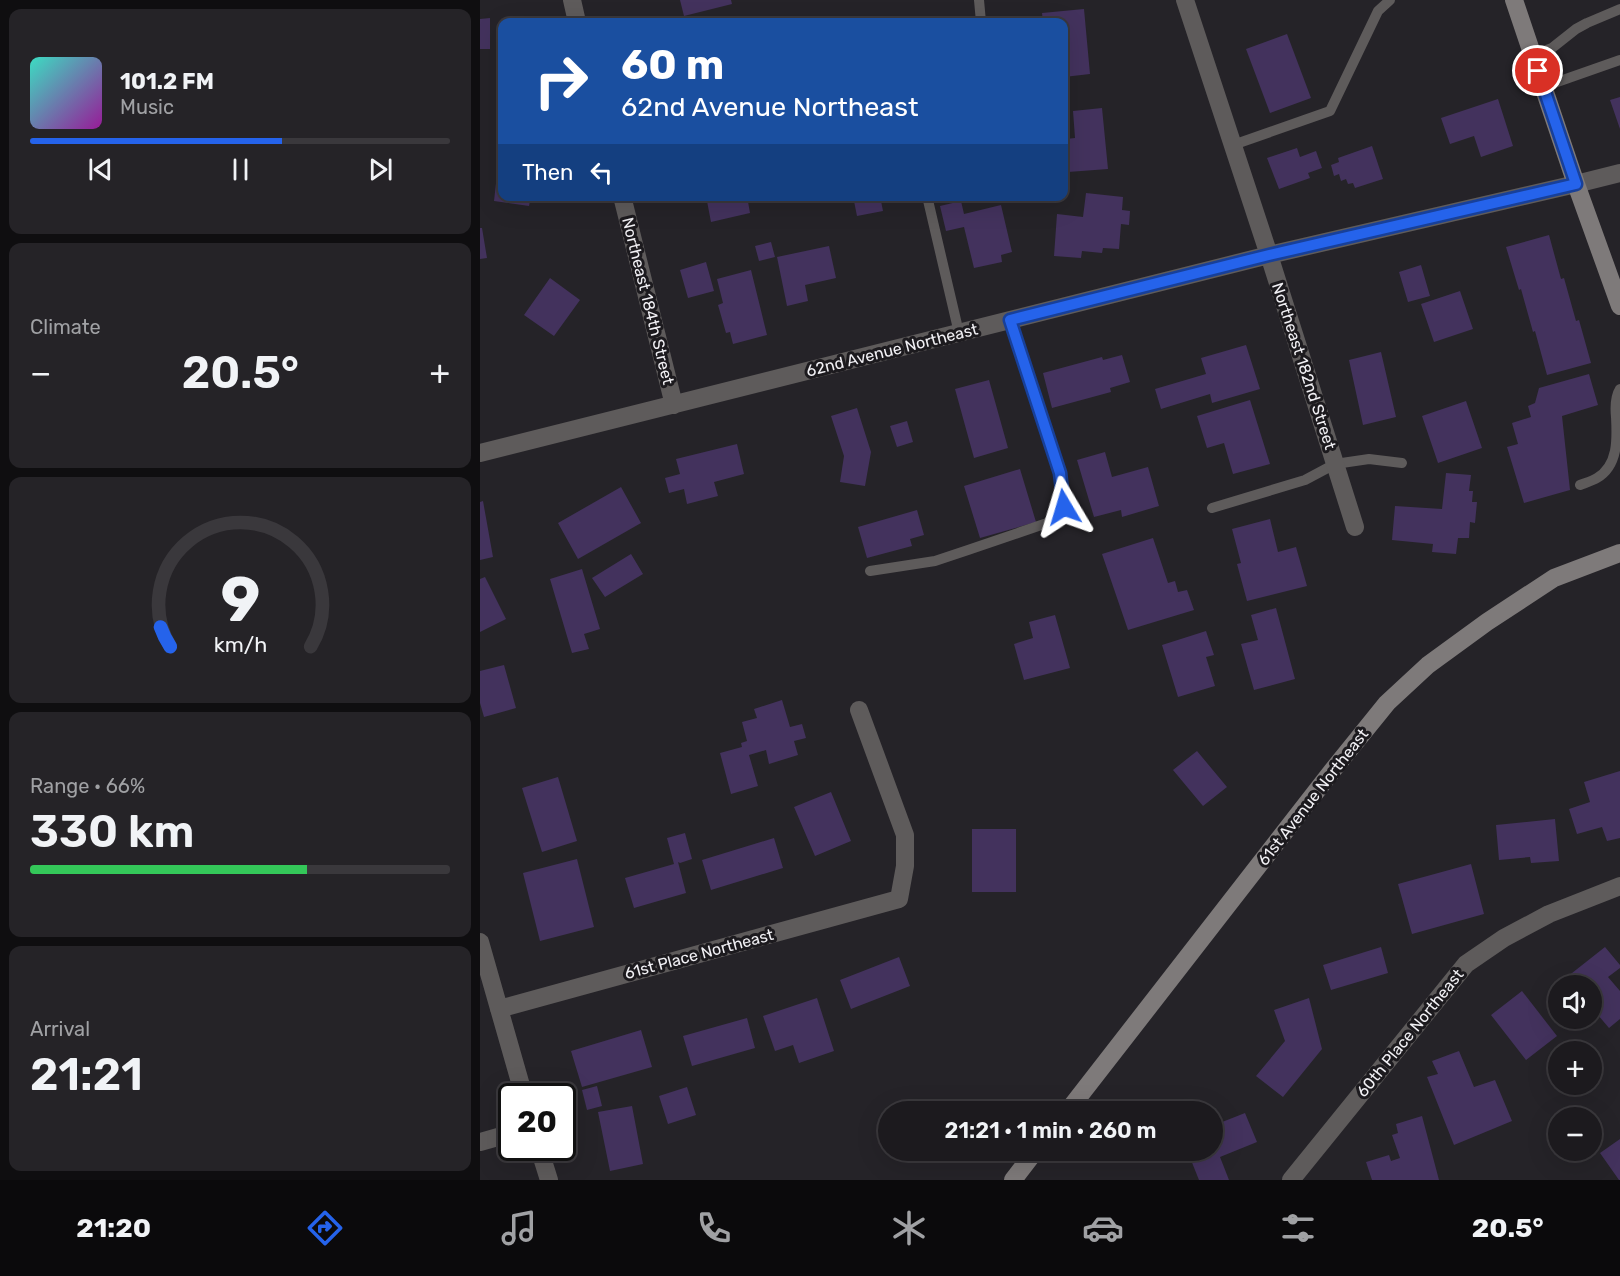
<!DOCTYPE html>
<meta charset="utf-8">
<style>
:root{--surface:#1c1a1e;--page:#252327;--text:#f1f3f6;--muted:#a0a1a4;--line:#3a383c;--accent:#2563eb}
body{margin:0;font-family:Rubik,sans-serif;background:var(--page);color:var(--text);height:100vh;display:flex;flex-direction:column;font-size:22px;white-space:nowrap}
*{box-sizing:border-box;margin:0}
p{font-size:20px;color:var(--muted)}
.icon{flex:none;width:33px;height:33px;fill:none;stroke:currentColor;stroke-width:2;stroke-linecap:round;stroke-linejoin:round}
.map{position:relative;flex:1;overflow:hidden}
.sheet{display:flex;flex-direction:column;gap:9px;padding:9px;background:#0f0e10;width:480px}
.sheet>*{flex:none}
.top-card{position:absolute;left:18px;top:18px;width:570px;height:183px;border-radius:12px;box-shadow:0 6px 24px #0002,0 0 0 2px var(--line);background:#1a4fa0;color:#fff;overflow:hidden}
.buttons{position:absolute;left:1068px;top:975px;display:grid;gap:12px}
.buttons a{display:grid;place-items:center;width:54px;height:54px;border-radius:50%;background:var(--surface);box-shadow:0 6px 24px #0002,0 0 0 2px var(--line);font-size:30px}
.speed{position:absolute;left:18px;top:1083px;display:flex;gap:12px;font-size:30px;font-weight:700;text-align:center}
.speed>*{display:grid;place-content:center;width:78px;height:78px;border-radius:50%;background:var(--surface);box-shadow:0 6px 24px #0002,0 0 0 2px var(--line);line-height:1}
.speed .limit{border:3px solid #111;border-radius:9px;background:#fff;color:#111}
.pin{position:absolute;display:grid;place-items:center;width:51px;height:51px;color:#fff;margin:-26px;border:3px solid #fff;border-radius:50%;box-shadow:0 2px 6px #0007}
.me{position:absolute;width:66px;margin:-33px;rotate:353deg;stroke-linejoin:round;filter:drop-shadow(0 0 4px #0008)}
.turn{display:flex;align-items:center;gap:21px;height:126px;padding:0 24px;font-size:27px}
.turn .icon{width:78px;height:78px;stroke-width:2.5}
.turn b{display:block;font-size:42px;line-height:51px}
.then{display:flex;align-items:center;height:57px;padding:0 24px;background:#0003;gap:12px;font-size:22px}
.big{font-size:45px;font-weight:600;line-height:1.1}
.sheet .tile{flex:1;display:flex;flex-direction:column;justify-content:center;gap:9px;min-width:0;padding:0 21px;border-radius:12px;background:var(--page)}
.sheet .dial{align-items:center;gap:0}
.dial svg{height:156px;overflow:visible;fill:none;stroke:var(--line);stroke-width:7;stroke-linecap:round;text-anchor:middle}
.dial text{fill:var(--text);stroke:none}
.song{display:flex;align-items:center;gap:18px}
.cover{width:72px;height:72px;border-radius:9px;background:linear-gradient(135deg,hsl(170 70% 55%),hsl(300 70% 35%))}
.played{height:6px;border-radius:3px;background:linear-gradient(90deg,var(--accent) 60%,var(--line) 60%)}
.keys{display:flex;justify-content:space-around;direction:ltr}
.heat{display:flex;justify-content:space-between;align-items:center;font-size:33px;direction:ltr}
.charge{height:9px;border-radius:4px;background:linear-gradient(90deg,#34c759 66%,var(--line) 0)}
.trip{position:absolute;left:398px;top:1101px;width:345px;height:60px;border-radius:30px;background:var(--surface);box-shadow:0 6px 24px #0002,0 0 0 2px var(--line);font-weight:600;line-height:60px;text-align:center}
.tabs{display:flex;height:96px;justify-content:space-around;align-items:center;background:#0b0a0c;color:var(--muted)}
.tabs .icon{width:42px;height:42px}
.tabs .current{color:var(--accent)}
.tabs b{font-size:27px;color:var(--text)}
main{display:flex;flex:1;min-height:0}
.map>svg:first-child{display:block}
.building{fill:#43325d}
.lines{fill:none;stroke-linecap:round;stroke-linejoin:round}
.lane{stroke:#5e5b5b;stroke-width:10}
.street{stroke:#5e5b5b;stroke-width:18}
.secondary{stroke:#7e7a7a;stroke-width:18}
.route-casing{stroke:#184099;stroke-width:15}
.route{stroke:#2563eb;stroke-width:10}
.labels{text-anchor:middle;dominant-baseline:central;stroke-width:6;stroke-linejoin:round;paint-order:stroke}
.street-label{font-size:16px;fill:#f1f0f4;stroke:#1c1a1e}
</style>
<main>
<section class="sheet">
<div class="tile">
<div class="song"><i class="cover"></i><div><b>101.2 FM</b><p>Music</p></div></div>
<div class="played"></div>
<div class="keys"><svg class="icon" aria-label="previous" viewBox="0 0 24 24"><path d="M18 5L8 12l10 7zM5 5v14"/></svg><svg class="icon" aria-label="pause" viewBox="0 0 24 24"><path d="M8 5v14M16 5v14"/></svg><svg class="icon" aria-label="next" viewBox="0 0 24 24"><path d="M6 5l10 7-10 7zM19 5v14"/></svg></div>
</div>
<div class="tile"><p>Climate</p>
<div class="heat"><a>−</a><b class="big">20.5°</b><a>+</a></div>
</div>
<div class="tile dial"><svg viewBox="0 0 100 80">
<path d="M14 69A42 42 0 1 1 86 69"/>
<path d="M14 69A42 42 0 0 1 9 59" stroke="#2563eb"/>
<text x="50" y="56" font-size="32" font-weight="700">9</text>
<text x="50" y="72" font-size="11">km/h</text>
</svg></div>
<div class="tile"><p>Range · 66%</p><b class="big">330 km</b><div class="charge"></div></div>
<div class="tile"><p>Arrival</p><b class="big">21:21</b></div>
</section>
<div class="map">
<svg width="1140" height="1180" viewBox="0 0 1140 1180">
<rect width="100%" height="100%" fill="#252328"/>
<path class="building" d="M200 0H251L252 4 204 16Z
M604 9 610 74 584 77V22H563L562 13Z
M10 18V49H0V19Z
M807 34 831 98 790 113 766 49Z
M1140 97V129L1130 100Z
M1018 99 1033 146 1001 157 994 136 970 144 961 118Z
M622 108 628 169 588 172 586 147 584 148V134H585L586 139 595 138 593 111Z
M892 146 903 179 875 188 873 183 868 184 866 179 861 181 859 174 854 176 851 165 859 162 858 158Z
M20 148H22V196H51L49 206 14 201Z
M817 148 820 157 836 151 842 168 828 173 830 178 799 189 787 158Z
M606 193 643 197 642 210 650 211 649 225 641 224 639 249 623 248 622 253 602 251 601 258 574 256 577 214 603 217Z
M226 196H267L270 213 231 222Z
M347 196H372V198L348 203Z
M373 196H400L403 211 377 216Z
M481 201 484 214 521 205 532 252 521 255 522 262 494 268 484 227 466 231 460 206Z
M0 228H2L7 258 0 259Z
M1069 235 1081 279 1084 278 1096 321 1099 320 1111 363 1067 375 1055 331 1053 332 1041 289 1039 290 1026 247Z
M291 242 295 257 279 261 275 246Z
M349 246 356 278 325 285 328 301 307 306 297 257Z
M226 262 234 291 208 298 200 270Z
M941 265 950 296 928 302 919 272Z
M271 270 287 335 253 344 250 332 246 333 238 305 243 303 237 279Z
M70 278 100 300 74 336 44 315Z
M980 291 993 329 954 342 941 304Z
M766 345 780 389 732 403 730 394 681 409 675 389 726 374 721 358Z
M901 352 916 417 883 425 869 360Z
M642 355 650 382 630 388 631 392 572 408 563 373 622 357 623 360Z
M1109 374 1118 405 1082 416 1090 490 1044 503 1027 447 1038 444 1032 423 1051 417 1048 406 1055 403 1059 388Z
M509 380 528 448 494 458 475 389Z
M770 400 790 464 753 474 744 443 727 448 717 416Z
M986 401 1002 448 958 463 942 416Z
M377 408 391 452 385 486 360 482 364 456 351 416Z
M427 421 433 442 417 447 410 426Z
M257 444 264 474 234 482 238 496 207 504 204 489 189 493 185 478 200 474 196 459Z
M625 452 632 477 668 467 679 506 642 517 641 510 614 517 597 460Z
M540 469 556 522 500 538 484 486Z
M966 473 991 475 989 491H993L992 502H997L995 523 990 522 989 538H978L976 554 952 552 953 544 912 540 915 506 962 509Z
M141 487 161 523 98 559 78 523Z
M3 501 13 557 0 560V502Z
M437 510 444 535 430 539 432 546 387 558 378 527Z
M790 519 798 552 816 547 827 586 767 601 757 564 761 563 752 529Z
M673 538 688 583 695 581 698 592 707 590 714 610 648 630 622 554Z
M151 554 163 574 125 597 112 578Z
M102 569 120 629 104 634 109 649 92 653 70 579Z
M5 577 26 619 0 632V579Z
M796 608 815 679 774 690 761 644 778 640 771 615Z
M575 615 590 668 544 680 534 644 553 638 549 622Z
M726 631 734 655 726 657 735 686 698 697 682 645Z
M24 665 36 708 4 717 0 703V671Z
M302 700 310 727 322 724 326 738 314 741 318 755 289 764 286 750 269 755 278 786 251 794 240 753 262 747 261 743 267 741 262 722 277 718 274 709Z
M717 751 747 787 723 806 693 770Z
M1140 771V838L1127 841 1122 827 1097 834 1089 809 1110 802 1104 782Z
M78 777 97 841 62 852 42 788Z
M351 792 371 841 335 856 314 807Z
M1075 819 1079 861 1051 863 1050 857 1019 860 1016 825Z
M492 829H536V892H492Z
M205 833 212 859 200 863 198 862 206 893 154 908 145 878 194 864 187 838Z
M294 838 303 868 231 890 222 860Z
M97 859 114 927 60 941 43 873Z
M991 864 1004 914 932 934 918 884Z
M901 947 908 973 851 990 843 965Z
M1125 947 1140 965V968L1128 977 1140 991V1019L1129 1028 1112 1008V986H1093L1087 977Z
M419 957 430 986 371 1009 360 980Z
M1042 991 1077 1036 1046 1060 1011 1015Z
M337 998 354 1051 319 1063 313 1045 295 1051 283 1016Z
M829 998 842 1049 803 1097 776 1076 805 1041 794 1010Z
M267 1018 275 1048 212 1066 203 1036Z
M161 1030 172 1067 102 1087 91 1051Z
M979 1051 994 1087 1015 1080 1032 1121 974 1145 947 1077 958 1074 952 1061Z
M117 1086 122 1106 107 1110 102 1090Z
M207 1087 216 1115 188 1124 179 1096Z
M152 1106 163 1164 130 1171 118 1112Z
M765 1113 777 1142 740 1157 749 1180H719L707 1150H732V1126Z
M942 1116 959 1180H892L886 1162 909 1155 911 1161 920 1158 912 1135 918 1133 916 1124Z
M1140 1139V1180H1139L1120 1153Z"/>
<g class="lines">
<path class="lane" d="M499 0 501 22
M1053 55 1072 48 1096 29 1107 23 1140 9
M1063 87 1140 60
M753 145 850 111 898 11 910 0
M447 196 479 333
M1100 485C1105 483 1112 481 1117 478 1139 465 1137 437 1136 417 1135 407 1135 397 1140 389
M732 508 825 480 855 464 889 459 922 463
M390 571 455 561 488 550 567 523 584 507 580 473 530 320"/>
<path class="street" d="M92 0 97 22
M705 0 789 255 875 527
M142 196 194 405
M0 453 789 255 1096 184 1140 173
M0 942 44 1096
M19 1009 419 899 425 866V835L379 710
M0 1142 32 1133
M59 1148 69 1180
M811 1180 986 964 1024 938 1069 914 1140 886"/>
<path class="secondary" d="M1034 0 1096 184 1140 306
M587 1112 852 771 907 703 948 665 1007 622 1074 578 1140 553
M533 1180 556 1150"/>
</g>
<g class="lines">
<defs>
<path id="route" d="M584 507 580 473 530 320 789 255 1096 184 1058 71"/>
</defs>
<use href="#route" class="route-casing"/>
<use href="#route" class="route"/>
</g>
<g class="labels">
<g class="street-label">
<text transform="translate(168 301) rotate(76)">Northeast 184th Street</text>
<text transform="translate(412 350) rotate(-14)">62nd Avenue Northeast</text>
<text transform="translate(824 366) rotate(72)">Northeast 182nd Street</text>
<text transform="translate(833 797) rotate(-52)">61st Avenue Northeast</text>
<text transform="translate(219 954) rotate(-15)">61st Place Northeast</text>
<text transform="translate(930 1033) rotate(-51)">60th Place Northeast</text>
</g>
</g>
</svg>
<div class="buttons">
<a><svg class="icon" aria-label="sound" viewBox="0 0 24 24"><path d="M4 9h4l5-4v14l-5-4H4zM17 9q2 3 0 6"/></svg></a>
<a>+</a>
<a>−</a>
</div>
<div class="speed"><div class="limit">20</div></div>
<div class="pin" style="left:1058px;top:71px;background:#d93025"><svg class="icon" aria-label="arrive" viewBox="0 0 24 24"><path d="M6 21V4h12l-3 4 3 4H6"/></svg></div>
<svg class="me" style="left:584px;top:507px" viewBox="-20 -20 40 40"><path d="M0-17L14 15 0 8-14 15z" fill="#2563eb" stroke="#fff" stroke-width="4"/></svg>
<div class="trip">21:21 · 1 min · 260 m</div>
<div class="top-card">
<div class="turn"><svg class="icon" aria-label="right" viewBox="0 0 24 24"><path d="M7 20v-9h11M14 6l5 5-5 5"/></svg><div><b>60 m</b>62nd Avenue Northeast</div></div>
<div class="then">Then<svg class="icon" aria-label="left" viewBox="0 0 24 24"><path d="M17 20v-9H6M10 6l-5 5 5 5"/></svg></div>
</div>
</div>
</main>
<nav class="tabs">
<b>21:20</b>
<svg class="icon current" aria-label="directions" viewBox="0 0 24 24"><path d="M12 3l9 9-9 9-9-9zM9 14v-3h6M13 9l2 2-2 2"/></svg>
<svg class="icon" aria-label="music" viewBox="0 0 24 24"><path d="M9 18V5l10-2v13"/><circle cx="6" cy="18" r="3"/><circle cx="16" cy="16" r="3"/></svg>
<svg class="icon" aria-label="phone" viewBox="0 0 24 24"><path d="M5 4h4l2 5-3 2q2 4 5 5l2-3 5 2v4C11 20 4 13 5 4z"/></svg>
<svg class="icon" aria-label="climate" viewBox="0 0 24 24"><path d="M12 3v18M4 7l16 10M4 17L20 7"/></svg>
<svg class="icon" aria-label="car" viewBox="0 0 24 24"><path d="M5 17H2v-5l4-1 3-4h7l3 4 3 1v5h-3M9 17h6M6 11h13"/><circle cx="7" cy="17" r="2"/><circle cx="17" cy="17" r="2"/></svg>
<svg class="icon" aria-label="filters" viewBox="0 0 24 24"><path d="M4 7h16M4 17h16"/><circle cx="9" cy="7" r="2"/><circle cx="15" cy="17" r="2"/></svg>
<b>20.5°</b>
</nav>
